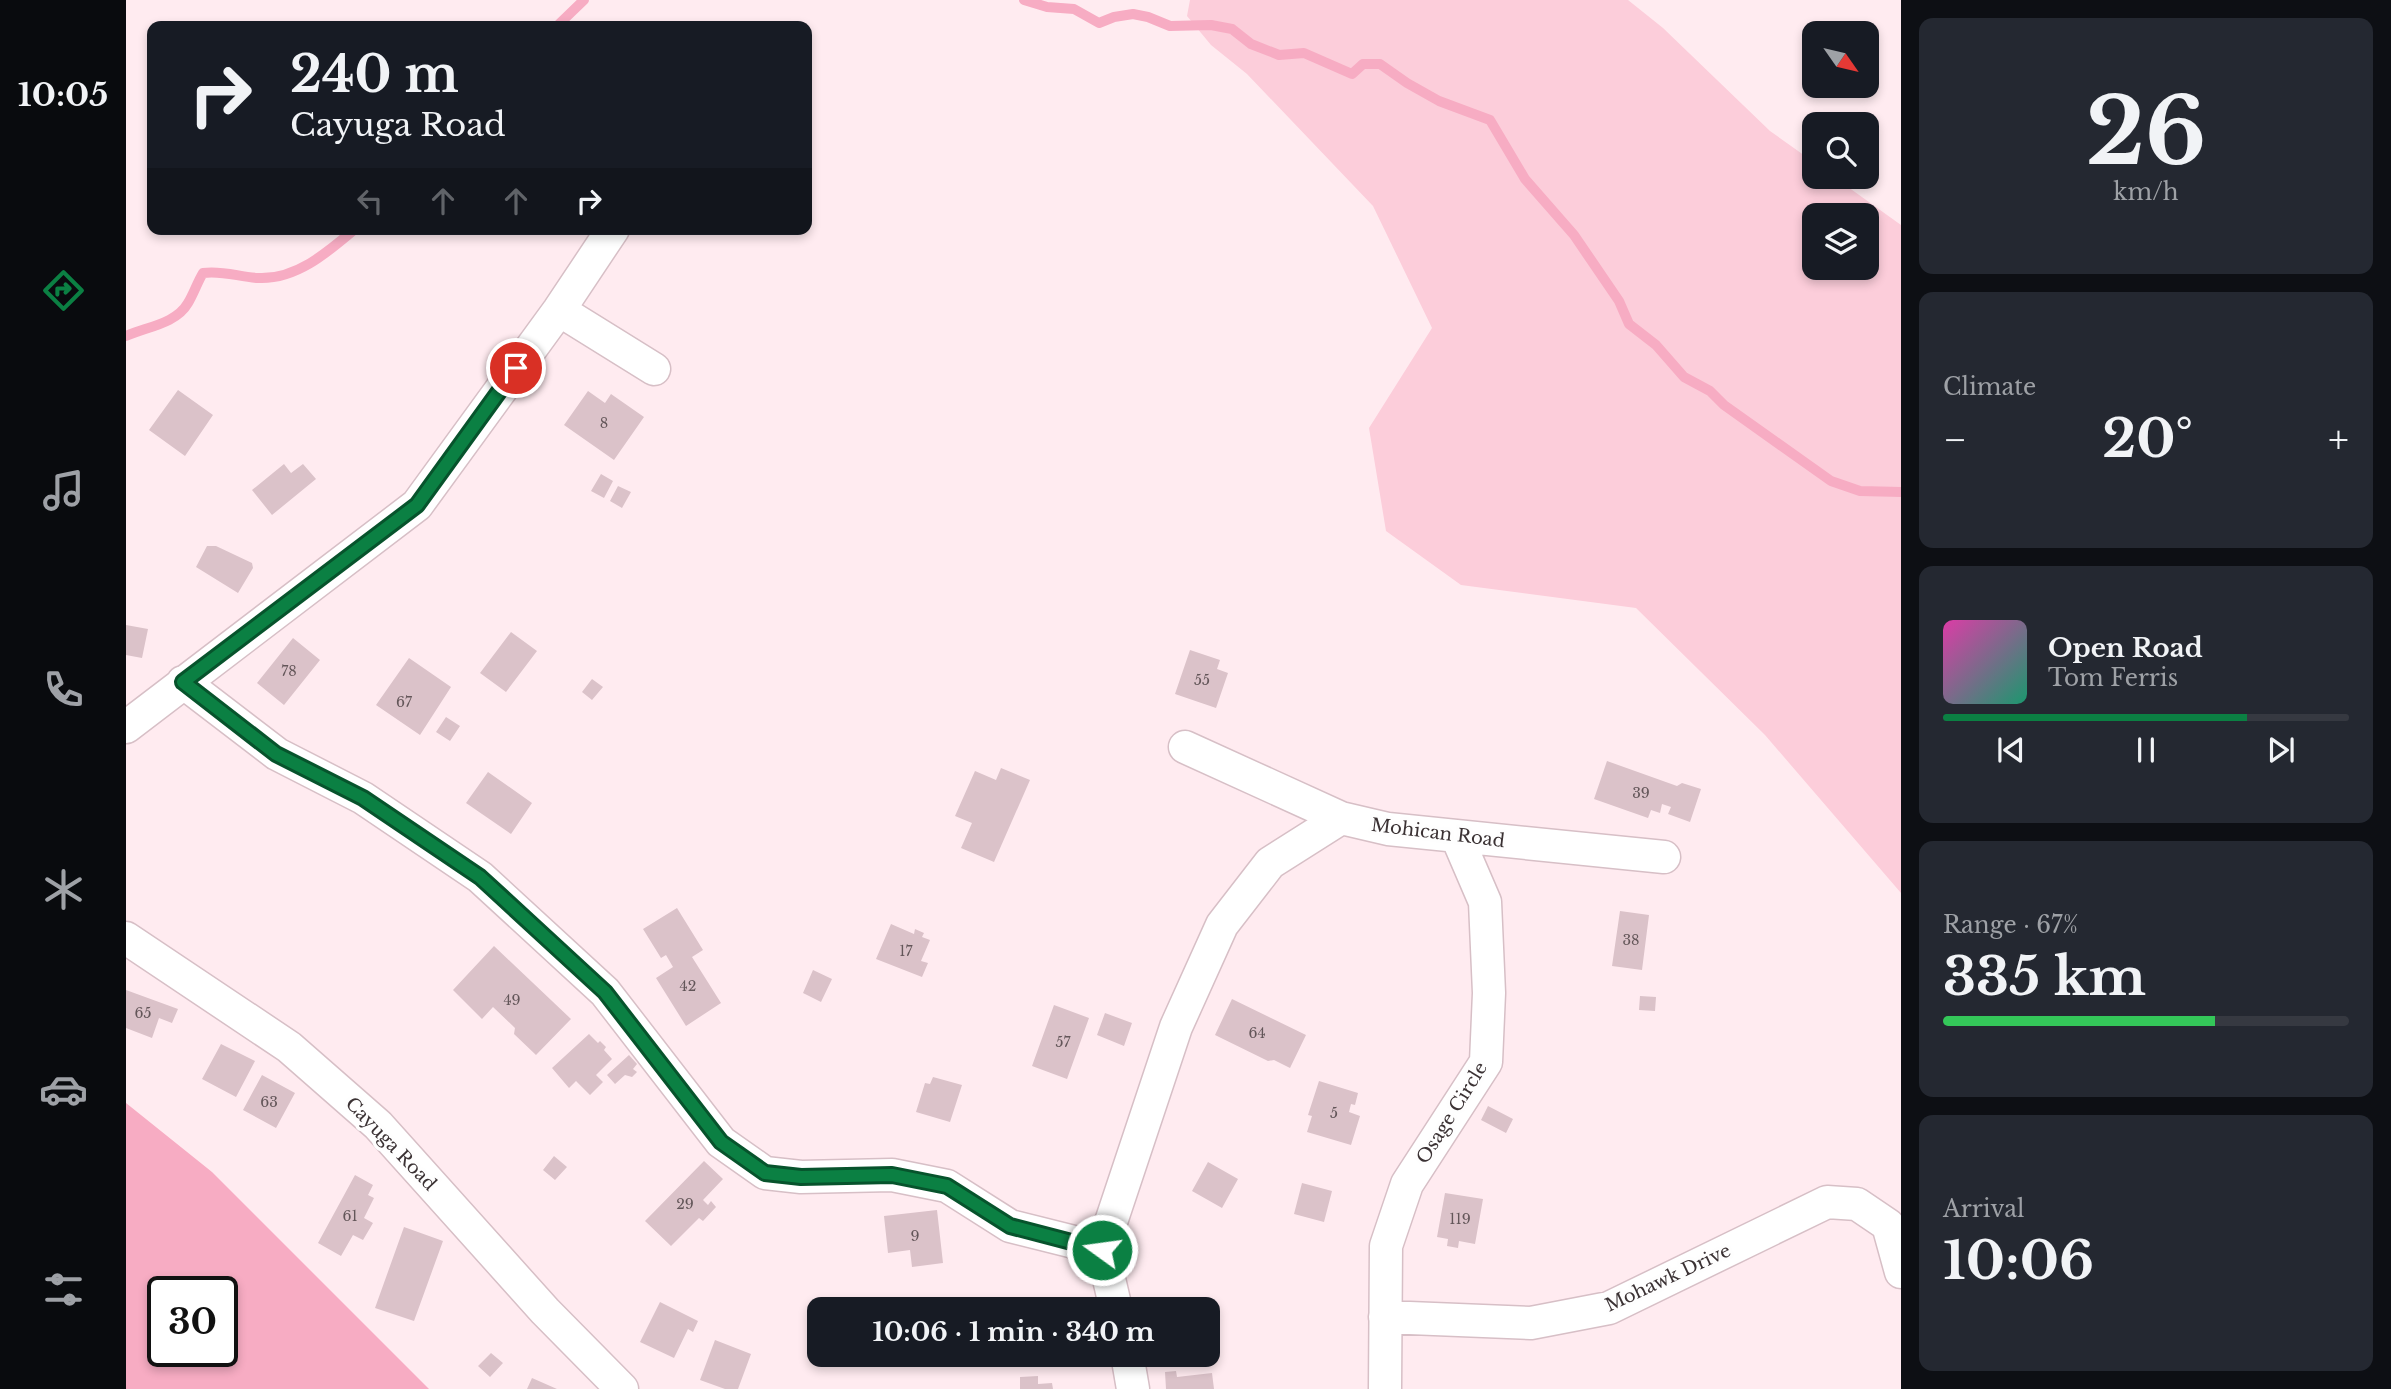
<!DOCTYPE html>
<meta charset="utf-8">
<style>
:root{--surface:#171b24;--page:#242831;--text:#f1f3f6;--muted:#9ea1a6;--line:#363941;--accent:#0b8043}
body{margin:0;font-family:"Libre Baskerville",serif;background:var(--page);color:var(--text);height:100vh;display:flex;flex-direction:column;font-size:26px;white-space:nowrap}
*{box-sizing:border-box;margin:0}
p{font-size:23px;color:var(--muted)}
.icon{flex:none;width:38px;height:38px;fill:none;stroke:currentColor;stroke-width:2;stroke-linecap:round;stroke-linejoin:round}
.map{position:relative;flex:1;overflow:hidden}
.details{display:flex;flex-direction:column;gap:18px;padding:18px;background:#0d0f14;width:490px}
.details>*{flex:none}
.top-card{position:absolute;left:21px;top:21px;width:665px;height:214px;border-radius:14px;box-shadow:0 4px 10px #0003;background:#171b24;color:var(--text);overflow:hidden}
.needle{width:46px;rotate:124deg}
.controls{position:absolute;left:1676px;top:21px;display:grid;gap:14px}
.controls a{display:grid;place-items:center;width:77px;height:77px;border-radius:14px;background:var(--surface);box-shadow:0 4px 10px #0003;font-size:35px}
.speed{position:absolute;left:21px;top:1276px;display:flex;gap:14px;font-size:35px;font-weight:700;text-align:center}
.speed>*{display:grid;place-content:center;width:91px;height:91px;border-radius:50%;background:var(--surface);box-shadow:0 4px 10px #0003;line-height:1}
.speed .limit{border:4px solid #111;border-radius:10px;background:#fff;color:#111}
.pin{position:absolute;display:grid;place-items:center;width:60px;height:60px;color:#fff;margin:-30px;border:4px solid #fff;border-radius:50%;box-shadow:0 2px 7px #0007}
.me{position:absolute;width:77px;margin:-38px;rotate:284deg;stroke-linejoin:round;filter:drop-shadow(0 0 5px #0008)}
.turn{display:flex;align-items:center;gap:24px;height:147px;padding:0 28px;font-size:32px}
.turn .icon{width:91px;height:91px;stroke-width:2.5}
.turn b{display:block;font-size:49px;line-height:60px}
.lanes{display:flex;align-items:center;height:66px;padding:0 28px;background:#0003;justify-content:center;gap:35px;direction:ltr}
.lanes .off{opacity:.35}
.big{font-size:52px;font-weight:800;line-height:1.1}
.details .tile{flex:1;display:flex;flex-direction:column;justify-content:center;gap:10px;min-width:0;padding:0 24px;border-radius:14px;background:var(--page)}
.details .dial{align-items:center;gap:0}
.dial b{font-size:91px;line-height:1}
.song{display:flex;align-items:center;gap:21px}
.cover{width:84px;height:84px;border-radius:10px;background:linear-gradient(135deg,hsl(320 70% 55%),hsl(160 70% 35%))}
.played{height:7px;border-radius:4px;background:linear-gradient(90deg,var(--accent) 75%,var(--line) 75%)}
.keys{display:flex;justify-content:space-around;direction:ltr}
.heat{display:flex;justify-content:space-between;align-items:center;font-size:38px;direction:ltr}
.charge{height:10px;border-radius:5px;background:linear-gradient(90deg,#34c759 67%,var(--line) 0)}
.trip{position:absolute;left:681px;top:1297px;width:413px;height:70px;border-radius:14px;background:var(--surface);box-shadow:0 4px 10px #0003;font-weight:800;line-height:70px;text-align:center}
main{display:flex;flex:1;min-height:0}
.dock{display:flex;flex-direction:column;width:126px;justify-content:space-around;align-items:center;background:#090b0e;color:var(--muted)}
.dock .icon{width:49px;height:49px}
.dock .active{color:var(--accent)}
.dock b{font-size:32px;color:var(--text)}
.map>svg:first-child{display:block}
.green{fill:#fccdda;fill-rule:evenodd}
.water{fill:#f7acc3;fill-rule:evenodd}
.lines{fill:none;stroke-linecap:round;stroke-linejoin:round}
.stream{stroke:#f7acc3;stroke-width:10}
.building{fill:#dbc2c9}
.minor-casing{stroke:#d7bfc6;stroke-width:35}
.minor{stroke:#fff;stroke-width:32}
.route-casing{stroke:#07532c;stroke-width:18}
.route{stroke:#0b8043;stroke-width:12}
.labels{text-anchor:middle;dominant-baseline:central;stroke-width:7;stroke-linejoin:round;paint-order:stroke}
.number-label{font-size:14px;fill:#635659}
.street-label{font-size:18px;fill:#3b3234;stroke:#fefefe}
</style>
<main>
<nav class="dock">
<b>10:05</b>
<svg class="icon active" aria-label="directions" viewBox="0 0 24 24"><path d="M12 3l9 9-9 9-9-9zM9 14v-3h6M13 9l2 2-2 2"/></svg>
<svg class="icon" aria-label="music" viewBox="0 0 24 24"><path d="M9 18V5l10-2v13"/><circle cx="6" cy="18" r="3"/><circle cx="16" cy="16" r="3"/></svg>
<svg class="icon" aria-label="phone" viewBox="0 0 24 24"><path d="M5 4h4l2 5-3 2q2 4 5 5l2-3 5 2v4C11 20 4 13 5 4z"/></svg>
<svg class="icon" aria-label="climate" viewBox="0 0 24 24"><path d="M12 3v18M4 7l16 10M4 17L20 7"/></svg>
<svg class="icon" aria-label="car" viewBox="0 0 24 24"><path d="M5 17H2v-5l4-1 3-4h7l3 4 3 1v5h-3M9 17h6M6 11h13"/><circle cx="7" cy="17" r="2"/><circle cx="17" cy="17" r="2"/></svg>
<svg class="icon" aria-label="filters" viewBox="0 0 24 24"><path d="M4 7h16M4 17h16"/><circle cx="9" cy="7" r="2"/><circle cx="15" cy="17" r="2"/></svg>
</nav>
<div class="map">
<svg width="1775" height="1389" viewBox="0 0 1775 1389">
<rect width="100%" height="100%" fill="#ffebf0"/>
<path class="green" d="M1064 0H1502L1537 28 1644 131 1689 163V177H1708L1775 225V893L1639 735 1510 608 1335 585 1260 531 1243 428 1306 328 1247 206 1121 74 1085 45 1061 16ZM1689 215H1741V268H1689Z"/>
<path class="water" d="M0 1103 86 1172 303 1389H0ZM37 1292H96V1351H37Z"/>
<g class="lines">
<path class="stream" d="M898 0 921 7 948 9 973 23 988 17 1007 14 1022 17 1044 26 1085 25 1106 29 1125 44 1153 55 1178 53 1226 74 1237 64H1254L1281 83 1313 101 1364 120 1399 179 1448 235 1493 301 1503 324 1530 345 1558 377 1584 391 1598 405 1705 481 1734 491 1775 492
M431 26 458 0
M0 336C20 327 50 324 62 303 68 293 71 283 77 273 96 270 113 277 132 278 170 280 202 252 229 229"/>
</g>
<path class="building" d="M52 390 87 415 59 456 23 430Z
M462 391 479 403 485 394 518 417 488 460 438 425Z
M158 464 165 473 177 464 190 479 146 515 126 490Z
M475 474 487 481 478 498 465 491Z
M492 486 505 492 496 508 484 501Z
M81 546H90L126 563 127 568 112 593 70 567Z
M0 625 22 629 16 658 0 655Z
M385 632 411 651 380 692 354 673Z
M167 638 194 660 158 705 131 683Z
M1064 650 1094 660 1091 669 1102 673 1090 708 1049 694Z
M283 658 325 687 294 735 250 705Z
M466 679 477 687 466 700 456 692Z
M320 717 334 726 324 741 310 732Z
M1481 761 1551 786 1556 783 1575 789 1564 822 1542 814 1545 807 1536 804 1534 813 1525 810 1522 818 1468 799Z
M875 768 904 780 868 862 835 848 846 823 829 816 849 771 870 780Z
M362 772 406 803 385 834 340 803Z
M551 908 577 950 566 957 595 1003 560 1026 530 978 547 967 540 955 535 958 517 929Z
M1494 911 1523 915 1516 970 1486 966Z
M765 924 788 934 789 929 798 933 796 937 804 940 795 961 802 963 796 977 750 959Z
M368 946 445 1019 410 1055 388 1034 389 1028 367 1007 356 1019 327 990Z
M687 970 706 979 695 1002 677 993Z
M0 990 52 1009 46 1023 33 1018 26 1038 0 1028Z
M1514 996 1530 997 1529 1011 1513 1010Z
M1106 999 1180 1035 1164 1068 1148 1060 1142 1061 1089 1035Z
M928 1005 963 1018 941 1079 906 1066Z
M979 1013 1006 1023 998 1046 971 1035Z
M463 1034 472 1043 474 1041 480 1047 478 1050 486 1059 470 1075 477 1082 464 1095 450 1081 443 1088 426 1068Z
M95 1044 129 1061 110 1097 76 1079Z
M503 1055 511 1064 507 1069 511 1072 506 1077 499 1075 489 1084 481 1075Z
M136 1075 169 1093 150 1128 117 1110Z
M807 1077 836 1085 824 1122 790 1112 799 1083 804 1084Z
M1193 1081 1232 1093 1229 1105 1225 1104 1223 1112 1234 1116 1225 1145 1181 1132 1186 1116 1182 1115Z
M1362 1106 1387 1119 1380 1133 1355 1120Z
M428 1156 441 1167 429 1180 417 1170Z
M578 1161 597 1179 577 1200 582 1205 585 1201 590 1207 577 1221 573 1218 545 1246 519 1221Z
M1082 1162 1112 1179 1096 1208 1066 1191Z
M229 1175 247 1185 242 1195 248 1198 238 1218 247 1223 237 1240 227 1235 215 1256 192 1243Z
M1176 1183 1206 1191 1198 1222 1168 1214Z
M1319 1193 1357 1199 1349 1244 1333 1241 1332 1248 1321 1246 1322 1239 1311 1237Z
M811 1210 817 1263 786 1267 784 1250 762 1253 758 1216Z
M278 1227 317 1241 288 1321 249 1308Z
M534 1302 572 1321 567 1332 562 1329 548 1358 514 1342Z
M589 1340 625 1354 612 1389H599L574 1380Z
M365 1353 377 1363 364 1377 352 1366Z
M837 1354H851V1363L838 1365Z
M1050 1371 1051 1377 1086 1373 1088 1389H1040L1039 1372Z
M912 1376V1384L926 1383 927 1389H894V1377Z
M406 1378 431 1389H401Z"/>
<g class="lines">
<defs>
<path id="minor" d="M433 310 528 369
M57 682 151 754 237 798 354 877 479 992 595 1142 639 1173 675 1177 766 1175 821 1186 884 1226 976 1249
M0 727 291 505 433 310 487 229
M1059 747 1215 818 1262 829 1538 857
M0 938 163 1047 252 1125 419 1311 496 1389
M990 1309 976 1249 1050 1027 1096 925 1144 863 1215 818
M1259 1317 1405 1323 1483 1308 1701 1202 1731 1204 1762 1225 1775 1272
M1001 1354 1007 1389
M1259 1389 1260 1246 1281 1184 1360 1062 1363 993 1359 902 1331 837"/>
</defs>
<use href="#minor" class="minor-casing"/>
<use href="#minor" class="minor"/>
</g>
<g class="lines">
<defs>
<path id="route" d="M390 368 291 505 57 682 150 754 237 798 354 877 479 992 595 1142 639 1173 675 1177 766 1175 821 1186 884 1226 976 1250"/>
</defs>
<use href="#route" class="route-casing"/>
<use href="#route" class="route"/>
</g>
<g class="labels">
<g class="number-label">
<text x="478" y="423">8</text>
<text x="163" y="671">78</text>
<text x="1076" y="680">55</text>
<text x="278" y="702">67</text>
<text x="1515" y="793">39</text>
<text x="1505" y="940">38</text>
<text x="780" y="951">17</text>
<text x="562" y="986">42</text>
<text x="386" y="1000">49</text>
<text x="17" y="1013">65</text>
<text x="1131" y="1033">64</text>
<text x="937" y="1042">57</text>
<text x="143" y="1102">63</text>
<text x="1208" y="1113">5</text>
<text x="559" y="1204">29</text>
<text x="224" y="1216">61</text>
<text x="1334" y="1219">119</text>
<text x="789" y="1236">9</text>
</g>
<g class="street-label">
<text transform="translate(1312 833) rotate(7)">Mohican Road</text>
<text transform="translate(1326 1113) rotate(-58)">Osage Circle</text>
<text transform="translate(265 1144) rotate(46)">Cayuga Road</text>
<text transform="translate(1542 1278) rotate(-25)">Mohawk Drive</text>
</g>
</g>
</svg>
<div class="controls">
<a><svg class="needle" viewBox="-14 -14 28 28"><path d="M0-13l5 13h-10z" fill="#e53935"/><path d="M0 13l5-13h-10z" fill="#9ea1a6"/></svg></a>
<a><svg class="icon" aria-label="search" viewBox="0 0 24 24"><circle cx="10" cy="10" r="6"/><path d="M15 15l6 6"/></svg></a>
<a><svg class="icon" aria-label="layers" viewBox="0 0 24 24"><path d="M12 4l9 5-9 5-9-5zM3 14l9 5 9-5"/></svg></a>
</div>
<div class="speed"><div class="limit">30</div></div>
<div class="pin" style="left:390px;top:368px;background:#d93025"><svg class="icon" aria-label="arrive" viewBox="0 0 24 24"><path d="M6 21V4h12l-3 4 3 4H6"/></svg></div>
<svg class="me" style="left:976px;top:1250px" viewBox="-20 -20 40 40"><circle r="17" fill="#0b8043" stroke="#fff" stroke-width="3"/><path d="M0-11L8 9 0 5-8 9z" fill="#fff"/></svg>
<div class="trip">10:06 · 1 min · 340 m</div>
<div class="top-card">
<div class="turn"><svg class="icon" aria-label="right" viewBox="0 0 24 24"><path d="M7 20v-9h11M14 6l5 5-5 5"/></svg><div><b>240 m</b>Cayuga Road</div></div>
<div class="lanes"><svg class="icon off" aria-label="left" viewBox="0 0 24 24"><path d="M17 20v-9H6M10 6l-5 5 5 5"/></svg><svg class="icon off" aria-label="ahead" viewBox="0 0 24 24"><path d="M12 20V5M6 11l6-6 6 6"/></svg><svg class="icon off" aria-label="ahead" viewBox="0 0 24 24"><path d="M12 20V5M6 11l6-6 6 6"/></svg><svg class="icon" aria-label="right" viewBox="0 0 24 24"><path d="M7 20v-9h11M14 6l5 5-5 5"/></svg></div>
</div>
</div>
<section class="details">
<div class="tile dial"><b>26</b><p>km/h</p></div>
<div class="tile"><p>Climate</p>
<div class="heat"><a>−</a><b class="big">20°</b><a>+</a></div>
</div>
<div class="tile">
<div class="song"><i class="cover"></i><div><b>Open Road</b><p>Tom Ferris</p></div></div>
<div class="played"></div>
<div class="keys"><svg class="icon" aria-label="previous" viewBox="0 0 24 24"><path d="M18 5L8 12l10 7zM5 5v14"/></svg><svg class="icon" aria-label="pause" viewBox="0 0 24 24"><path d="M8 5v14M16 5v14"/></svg><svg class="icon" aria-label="next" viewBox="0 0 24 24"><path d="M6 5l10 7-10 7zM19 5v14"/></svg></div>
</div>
<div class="tile"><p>Range · 67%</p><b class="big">335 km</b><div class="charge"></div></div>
<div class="tile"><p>Arrival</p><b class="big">10:06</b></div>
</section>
</main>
